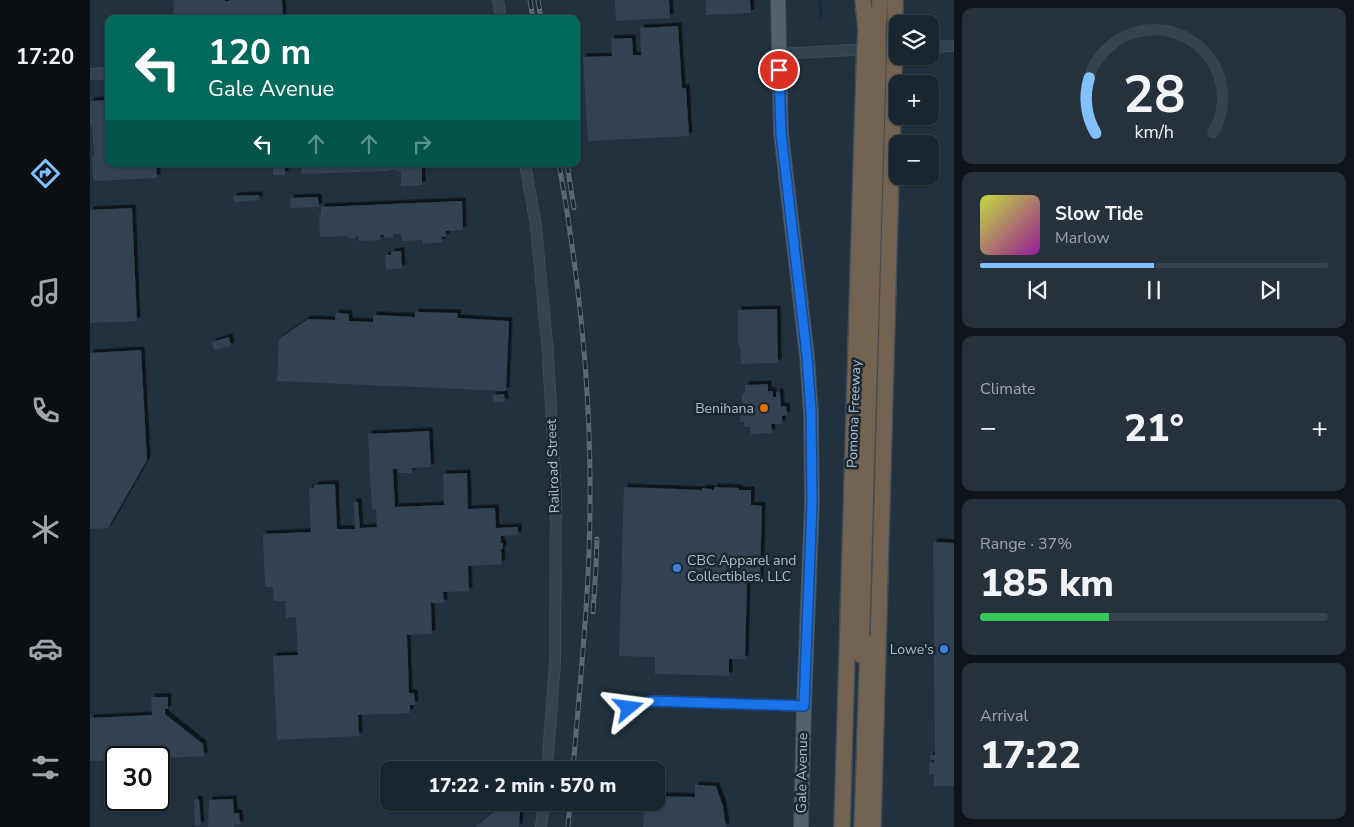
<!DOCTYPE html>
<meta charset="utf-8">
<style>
:root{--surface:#19252f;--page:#26313b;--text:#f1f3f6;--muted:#9fa5aa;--line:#37424b;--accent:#81c1ff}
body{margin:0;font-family:"Nunito Sans",sans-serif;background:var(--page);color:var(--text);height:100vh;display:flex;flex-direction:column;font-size:19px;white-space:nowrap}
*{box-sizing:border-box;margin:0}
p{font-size:16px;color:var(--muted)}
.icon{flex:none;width:28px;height:28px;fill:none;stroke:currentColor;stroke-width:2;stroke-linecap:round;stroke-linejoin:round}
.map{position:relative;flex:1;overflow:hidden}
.side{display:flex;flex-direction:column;gap:8px;padding:8px;background:#0e141a;width:400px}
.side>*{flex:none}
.banner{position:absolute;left:15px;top:15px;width:475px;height:152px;border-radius:10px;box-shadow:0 1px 4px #0004,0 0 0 1px var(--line);background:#00695c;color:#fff;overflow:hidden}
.fabs{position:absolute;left:799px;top:15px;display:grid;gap:10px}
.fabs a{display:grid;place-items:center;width:50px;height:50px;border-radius:10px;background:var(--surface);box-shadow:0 1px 4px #0004,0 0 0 1px var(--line);font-size:25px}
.speed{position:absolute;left:15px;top:746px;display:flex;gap:10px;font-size:25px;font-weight:700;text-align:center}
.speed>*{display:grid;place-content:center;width:65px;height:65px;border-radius:50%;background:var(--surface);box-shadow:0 1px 4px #0004,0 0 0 1px var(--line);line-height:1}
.speed .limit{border:2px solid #111;border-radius:8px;background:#fff;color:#111}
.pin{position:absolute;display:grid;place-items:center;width:42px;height:42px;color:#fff;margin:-21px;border:2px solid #fff;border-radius:50%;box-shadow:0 1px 5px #0007}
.me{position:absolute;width:55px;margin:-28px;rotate:74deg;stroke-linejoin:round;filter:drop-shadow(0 0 4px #0008)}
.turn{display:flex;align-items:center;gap:18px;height:105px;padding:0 20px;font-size:22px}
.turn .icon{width:65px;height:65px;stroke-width:2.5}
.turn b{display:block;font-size:35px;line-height:42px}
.lanes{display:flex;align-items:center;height:48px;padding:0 20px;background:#0003;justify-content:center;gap:25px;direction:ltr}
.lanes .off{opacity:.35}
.big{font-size:38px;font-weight:800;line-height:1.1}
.side .card{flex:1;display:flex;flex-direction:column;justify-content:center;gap:8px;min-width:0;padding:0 18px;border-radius:10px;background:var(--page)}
.side .dial{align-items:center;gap:0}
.dial svg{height:130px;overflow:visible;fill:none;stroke:var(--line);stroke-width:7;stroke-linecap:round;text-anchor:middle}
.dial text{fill:var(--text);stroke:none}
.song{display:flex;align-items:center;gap:15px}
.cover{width:60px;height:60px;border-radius:8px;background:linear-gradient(135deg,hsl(70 70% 55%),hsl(300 70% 35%))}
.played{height:5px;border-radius:2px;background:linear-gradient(90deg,var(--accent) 50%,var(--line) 50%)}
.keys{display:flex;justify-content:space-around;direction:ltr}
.heat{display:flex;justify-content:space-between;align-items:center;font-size:28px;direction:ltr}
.charge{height:8px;border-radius:4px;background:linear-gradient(90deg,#34c759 37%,var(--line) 0)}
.trip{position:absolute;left:290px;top:761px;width:285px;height:50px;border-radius:10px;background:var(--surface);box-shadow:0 1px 4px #0004,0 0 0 1px var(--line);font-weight:800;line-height:50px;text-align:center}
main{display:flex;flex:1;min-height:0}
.tabs{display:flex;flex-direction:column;width:90px;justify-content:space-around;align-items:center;background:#0a0f13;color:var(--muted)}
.tabs .icon{width:35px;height:35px}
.tabs .on{color:var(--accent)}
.tabs b{font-size:22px;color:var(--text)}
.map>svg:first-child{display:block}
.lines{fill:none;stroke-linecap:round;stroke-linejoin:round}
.stream{stroke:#132a3d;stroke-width:3}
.building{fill:#304353;filter:url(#shadow)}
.minor-casing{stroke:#3e4c57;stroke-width:12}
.major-casing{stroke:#3e4c57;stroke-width:16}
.highway-casing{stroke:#404e59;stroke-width:18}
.minor{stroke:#35434f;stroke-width:10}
.major{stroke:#53626f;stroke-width:14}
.highway{stroke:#756352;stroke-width:15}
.rail-casing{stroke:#576876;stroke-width:5}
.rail{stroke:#1a2833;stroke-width:3;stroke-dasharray:9;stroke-linecap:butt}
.highway-bridge-casing{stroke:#404e59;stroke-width:18;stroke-linecap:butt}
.highway-bridge{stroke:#756352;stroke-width:15}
.route-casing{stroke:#114b97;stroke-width:12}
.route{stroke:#1a73e8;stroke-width:9}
.food-dot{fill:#e8710a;stroke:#1a2833;stroke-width:2}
.shop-dot{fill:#3f7fe0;stroke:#1a2833;stroke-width:2}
.labels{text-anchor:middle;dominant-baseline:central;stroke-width:5;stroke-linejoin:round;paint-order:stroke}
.poi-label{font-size:14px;fill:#b1beca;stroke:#1a2833;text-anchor:end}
.street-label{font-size:14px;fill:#b1beca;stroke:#1a2833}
</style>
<main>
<nav class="tabs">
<b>17:20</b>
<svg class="icon on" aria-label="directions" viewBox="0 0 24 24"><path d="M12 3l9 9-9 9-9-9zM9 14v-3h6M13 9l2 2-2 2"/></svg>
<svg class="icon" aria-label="music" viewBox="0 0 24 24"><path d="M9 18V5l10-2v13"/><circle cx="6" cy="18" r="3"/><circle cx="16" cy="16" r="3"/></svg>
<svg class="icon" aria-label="phone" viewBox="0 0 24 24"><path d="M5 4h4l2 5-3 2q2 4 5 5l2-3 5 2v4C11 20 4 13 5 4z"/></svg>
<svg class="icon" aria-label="climate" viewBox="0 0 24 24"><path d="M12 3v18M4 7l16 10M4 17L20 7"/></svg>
<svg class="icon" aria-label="car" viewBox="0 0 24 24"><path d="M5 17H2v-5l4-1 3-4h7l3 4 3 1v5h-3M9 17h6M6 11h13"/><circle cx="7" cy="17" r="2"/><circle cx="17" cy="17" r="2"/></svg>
<svg class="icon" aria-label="filters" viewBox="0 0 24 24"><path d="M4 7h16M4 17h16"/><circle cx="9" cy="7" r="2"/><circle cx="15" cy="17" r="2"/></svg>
</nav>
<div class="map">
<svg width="864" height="827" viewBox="0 0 864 827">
<defs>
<filter id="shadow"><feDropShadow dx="3.5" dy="-3.5" stdDeviation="0" flood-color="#0009"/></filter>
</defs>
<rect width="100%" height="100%" fill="#21313f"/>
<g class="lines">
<path class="stream" d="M730 0 731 17"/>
</g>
<path class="building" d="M83 0H135V1H139V0H192L193 18 129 19V14L84 16Z
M525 0H579L580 18 526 21Z
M616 0H660L661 13 616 15Z
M588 26 592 88H596L599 136 498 141 493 57 522 56 521 39 542 38 543 55H551L550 28Z
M19 100V164H66L67 178 5 181 3 179 2 158 4 155 2 127 0 125V103L1 101Z
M183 164H195V175H183Z
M211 164H370V167L332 168V185L311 186V171H307V170H299V171L212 174Z
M169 195V200L144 202 143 196Z
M228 197 229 207 201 208 200 198Z
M372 201 373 230 356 231V237H352V242L333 244V240L312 241 311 234H303V237L294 238V235H290L291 240 269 241V236H265V238H258V236L232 237V236H230L229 214H231V207Z
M42 208 47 321 0 323V210Z
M307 251H311L312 268 296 270 295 255H301V252Z
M687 309 688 363 651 364 650 345 648 346V310Z
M325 312 368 313 367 318 419 321 416 391 187 381 189 339 218 319 245 320 246 313 259 314V321L283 322V315L325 317Z
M139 337 141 346 124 350 122 342Z
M51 350 57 460 18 528 0 529V353Z
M678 384V391H683V397H686V392H690L691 407 696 406 697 415 692 416V424H681L682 433 661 434 660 427H654V422H650V410H652V394L655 393V385Z
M414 394 415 402H403V395Z
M339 431 341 467 322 468V473H308V469H303L305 507 354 505 353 474 377 473 378 509 405 508 406 528 428 527V535L411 536V543H413V549H411L412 564 378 566 379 591 353 592 354 603H341L342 634 317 635 319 693H324L325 705H320V713L268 715 269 736 187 740 183 656 208 655 206 617 196 618 195 601H184L183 587H175L173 534 221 532 219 488H224V485L245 484 247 529H265L263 502H268L270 528 287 527 286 509H282L278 434Z
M534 487 612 490V488L622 489V490H624V487L649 488V490H661V505L672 506 670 583 657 582 655 659H639V676L565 674V657L529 656Z
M845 542 864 543V786H844V774H839V763L844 762V760H840V755H845L843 543Z
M61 697H78V709H75V714L113 744 114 756 69 758H26V760L0 761V718L62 715Z
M605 785 626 786 633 806 636 827H553L554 802H566V796L605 797Z
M107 799H109L111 825 105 826 104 800Z
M143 799 144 813H149L150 824 144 825V827H118L119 800Z
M416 802H423L430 811 429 827H385Z"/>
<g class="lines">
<defs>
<path id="minor" d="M408 0 411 19
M840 47 864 46
M689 54 779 49
M0 74 19 73
M435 164 446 226 458 354 466 496 465 662 457 770
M539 708 562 701 714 706
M451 827 454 802"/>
<path id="major" d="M688 0 691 133 717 356 721 413 722 503 714 706 711 827"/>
<path id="highway" d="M773 0 776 29
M805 0V27
M788 28 790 0
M771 655 788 70
M752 827 774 70
M772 827 778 644
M783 827 804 69"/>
</defs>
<use href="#minor" class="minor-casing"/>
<use href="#major" class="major-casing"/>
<use href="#highway" class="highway-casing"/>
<use href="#minor" class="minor"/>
<use href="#major" class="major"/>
<use href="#highway" class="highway"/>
<defs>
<path id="rail" d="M440 0 443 19
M448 0 451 19
M469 164C489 276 501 388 500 502 500 591 490 681 483 770
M477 164 484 208
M503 612 506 568 507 539
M478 827 480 802"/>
</defs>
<use href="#rail" class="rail-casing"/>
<use href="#rail" class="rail"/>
<defs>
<path id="highway-bridge" d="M804 69 805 27
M774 70 776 29
M788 70V28"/>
</defs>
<use href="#highway-bridge" class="highway-bridge-casing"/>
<use href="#highway-bridge" class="highway-bridge"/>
</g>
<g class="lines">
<defs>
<path id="route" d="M539 708 562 701 714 706 722 503 721 412 717 356 691 133 689 70"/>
</defs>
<use href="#route" class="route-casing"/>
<use href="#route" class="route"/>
</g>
<circle class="food-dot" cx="674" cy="408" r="5"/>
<g class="shop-dot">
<circle cx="587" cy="568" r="5"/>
<circle cx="854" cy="649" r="5"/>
</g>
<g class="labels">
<g class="poi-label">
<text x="664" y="408">Benihana</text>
<text x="597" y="560" text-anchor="start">CBC Apparel and<tspan x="597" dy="16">Collectibles, LLC</tspan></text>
<text x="844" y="649">Lowe's</text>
</g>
<g class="street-label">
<text transform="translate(764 414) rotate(-88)">Pomona Freeway</text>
<text transform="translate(463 466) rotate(-92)">Railroad Street</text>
<text transform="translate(712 773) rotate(-89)">Gale Avenue</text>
</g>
</g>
</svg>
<div class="fabs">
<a><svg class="icon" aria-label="layers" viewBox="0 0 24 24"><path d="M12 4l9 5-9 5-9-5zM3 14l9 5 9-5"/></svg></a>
<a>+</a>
<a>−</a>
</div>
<div class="speed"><div class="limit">30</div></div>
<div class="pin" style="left:689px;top:70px;background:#d93025"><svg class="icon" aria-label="arrive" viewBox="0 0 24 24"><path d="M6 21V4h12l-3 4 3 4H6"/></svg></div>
<svg class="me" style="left:539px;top:708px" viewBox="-20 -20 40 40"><path d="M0-17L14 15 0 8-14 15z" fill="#1a73e8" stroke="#fff" stroke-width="4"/></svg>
<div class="trip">17:22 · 2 min · 570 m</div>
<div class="banner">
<div class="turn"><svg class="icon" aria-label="left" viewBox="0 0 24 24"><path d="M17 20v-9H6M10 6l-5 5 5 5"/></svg><div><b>120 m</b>Gale Avenue</div></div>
<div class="lanes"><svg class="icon" aria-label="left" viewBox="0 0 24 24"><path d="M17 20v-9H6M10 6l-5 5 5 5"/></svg><svg class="icon off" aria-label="ahead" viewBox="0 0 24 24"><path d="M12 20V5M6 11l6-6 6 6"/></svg><svg class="icon off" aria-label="ahead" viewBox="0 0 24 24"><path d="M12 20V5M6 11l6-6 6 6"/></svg><svg class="icon off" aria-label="right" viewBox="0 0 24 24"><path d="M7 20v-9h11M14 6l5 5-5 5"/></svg></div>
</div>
</div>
<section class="side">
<div class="card dial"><svg viewBox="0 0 100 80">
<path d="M14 69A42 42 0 1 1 86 69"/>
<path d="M14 69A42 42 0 0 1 10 35" stroke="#81c1ff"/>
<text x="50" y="56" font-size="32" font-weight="700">28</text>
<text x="50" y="72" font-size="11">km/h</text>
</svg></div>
<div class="card">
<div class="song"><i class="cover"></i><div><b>Slow Tide</b><p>Marlow</p></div></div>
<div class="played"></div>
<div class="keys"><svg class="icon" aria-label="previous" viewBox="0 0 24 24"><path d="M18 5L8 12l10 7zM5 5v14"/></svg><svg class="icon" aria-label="pause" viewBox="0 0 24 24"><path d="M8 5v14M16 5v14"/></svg><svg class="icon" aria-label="next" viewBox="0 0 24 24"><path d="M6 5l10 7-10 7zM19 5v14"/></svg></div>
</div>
<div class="card"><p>Climate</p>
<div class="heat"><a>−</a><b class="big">21°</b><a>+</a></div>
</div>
<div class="card"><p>Range · 37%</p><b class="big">185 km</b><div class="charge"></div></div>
<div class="card"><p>Arrival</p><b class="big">17:22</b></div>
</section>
</main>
